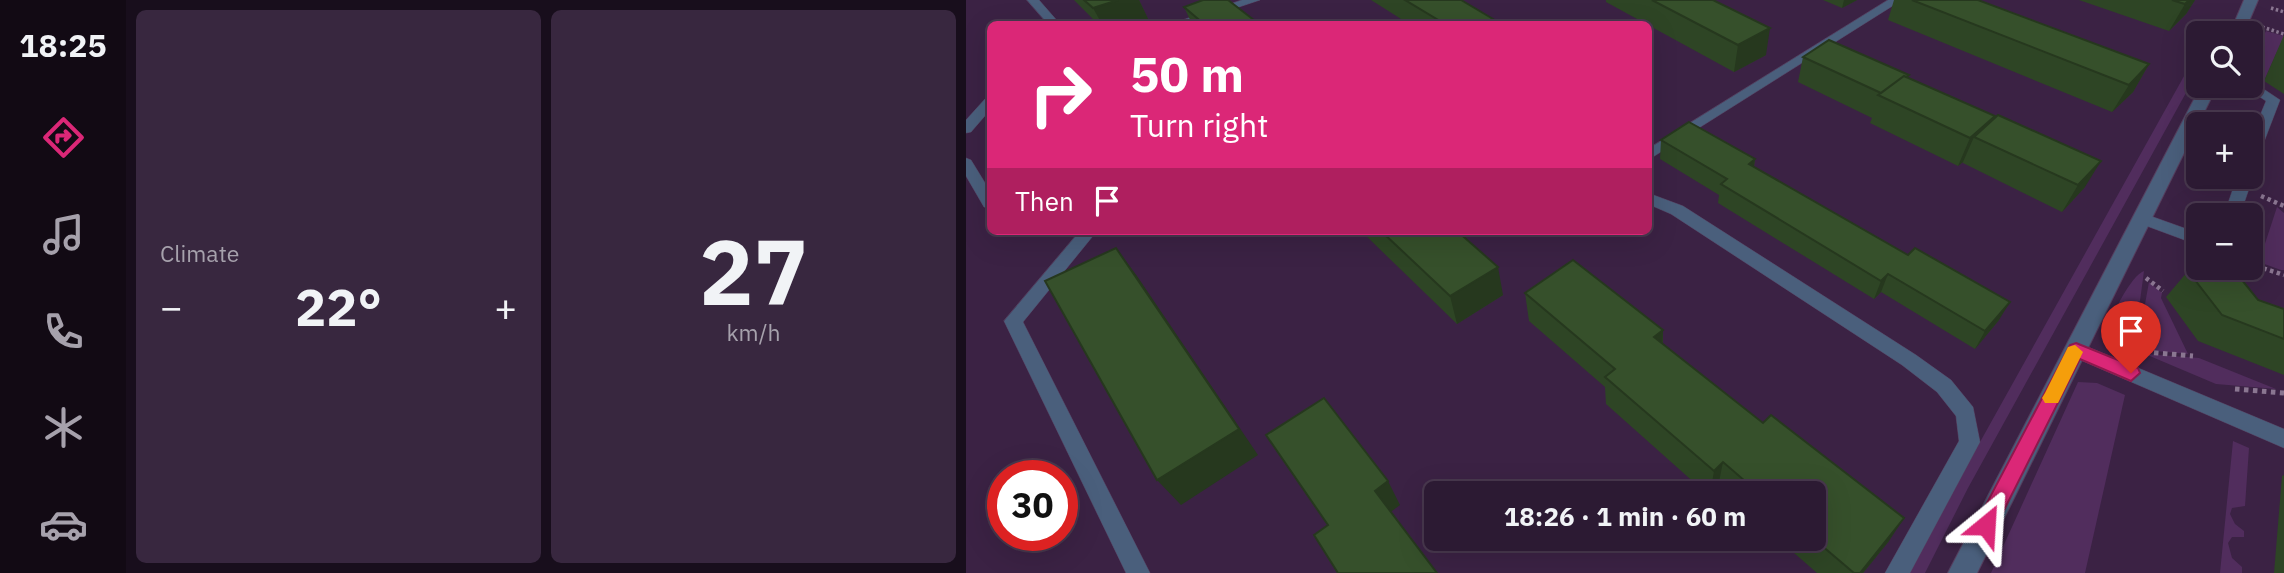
<!DOCTYPE html>
<meta charset="utf-8">
<style>
:root{--surface:#2c1a33;--page:#38273f;--text:#f1f3f6;--muted:#a6a1ac;--line:#48384e;--accent:#db2777}
body{margin:0;font-family:"IBM Plex Sans",sans-serif;background:var(--page);color:var(--text);height:100vh;display:flex;flex-direction:column;font-size:26px;white-space:nowrap}
*{box-sizing:border-box;margin:0}
p{font-size:23px;color:var(--muted)}
.icon{flex:none;width:38px;height:38px;fill:none;stroke:currentColor;stroke-width:2;stroke-linecap:round;stroke-linejoin:round}
.map{position:relative;flex:1;overflow:hidden}
.details{display:flex;flex-direction:column;gap:10px;padding:10px;background:#180e1c;width:840px}
.details>*{flex:none}
.top-card{position:absolute;left:21px;top:21px;width:665px;height:214px;border-radius:10px;box-shadow:0 7px 28px #0002,0 0 0 2px var(--line);background:#db2777;color:#fff;overflow:hidden}
.controls{position:absolute;left:1220px;top:21px;display:grid;gap:14px}
.controls a{display:grid;place-items:center;width:77px;height:77px;border-radius:10px;background:var(--surface);box-shadow:0 7px 28px #0002,0 0 0 2px var(--line);font-size:35px}
.speed{position:absolute;left:21px;top:460px;display:flex;gap:14px;font-size:35px;font-weight:700;text-align:center}
.speed>*{display:grid;place-content:center;width:91px;height:91px;border-radius:50%;background:var(--surface);box-shadow:0 7px 28px #0002,0 0 0 2px var(--line);line-height:1}
.speed .limit{border:10px solid #d22;background:#fff;color:#111}
.pin{position:absolute;display:grid;place-items:center;width:60px;height:60px;color:#fff;margin:-72px -30px;border-radius:50% 50% 50% 0;rotate:-45deg;box-shadow:0 0 7px #0007}
.pin .icon{rotate:45deg}
.me{position:absolute;width:77px;margin:-38px;rotate:27deg;stroke-linejoin:round;filter:drop-shadow(0 0 5px #0008)}
.turn{display:flex;align-items:center;gap:24px;height:147px;padding:0 28px;font-size:32px}
.turn .icon{width:91px;height:91px;stroke-width:2.5}
.turn b{display:block;font-size:49px;line-height:60px}
.then{display:flex;align-items:center;height:66px;padding:0 28px;background:#0003;gap:14px;font-size:26px}
.big{font-size:52px;font-weight:700;line-height:1.1}
.details .tile{flex:1;display:flex;flex-direction:column;justify-content:center;gap:10px;min-width:0;padding:0 24px;border-radius:10px;background:var(--page)}
.details .dial{align-items:center;gap:0}
.dial b{font-size:91px;line-height:1}
.heat{display:flex;justify-content:space-between;align-items:center;font-size:38px;direction:ltr}
.details .tiles{flex:1;display:grid;gap:10px;grid-template-columns:repeat(2,1fr)}
.trip{position:absolute;left:458px;top:481px;width:402px;height:70px;border-radius:10px;background:var(--surface);box-shadow:0 7px 28px #0002,0 0 0 2px var(--line);font-weight:700;line-height:70px;text-align:center}
main{display:flex;flex:1;min-height:0}
.tab-bar{display:flex;flex-direction:column;width:126px;justify-content:space-around;align-items:center;background:#120a14;color:var(--muted)}
.tab-bar .icon{width:49px;height:49px}
.tab-bar .on{color:var(--accent)}
.tab-bar b{font-size:32px;color:var(--text)}
.map>svg:first-child{display:block}
.green{fill:#512d5d}
.lines{fill:none;stroke-linecap:round;stroke-linejoin:round}
.lane-casing{stroke:#553e5e;stroke-width:1}
.street-casing{stroke:#553e5e;stroke-width:2}
.path-far2{stroke:#8a7691;stroke-width:3.5;stroke-dasharray:2.5 2.5;stroke-linecap:butt}
.path-far1{stroke:#8a7691;stroke-width:4.5;stroke-dasharray:3.5 3.5;stroke-linecap:butt}
.path{stroke:#8a7691;stroke-width:5;stroke-dasharray:4.5 4.5;stroke-linecap:butt}
.lane{fill:#4a5f7c;fill-rule:evenodd}
.street{fill:#4a5f7c;fill-rule:evenodd}
.wall{fill:#2e4525}
.shaded-wall{fill:#26381e}
.building{fill:#36502b;stroke:#26381e;stroke-width:2}
.route{fill:#db2777;stroke:#8e194d;stroke-width:2}
.slow{fill:#f59e0b}
</style>
<main>
<nav class="tab-bar">
<b>18:25</b>
<svg class="icon on" aria-label="directions" viewBox="0 0 24 24"><path d="M12 3l9 9-9 9-9-9zM9 14v-3h6M13 9l2 2-2 2"/></svg>
<svg class="icon" aria-label="music" viewBox="0 0 24 24"><path d="M9 18V5l10-2v13"/><circle cx="6" cy="18" r="3"/><circle cx="16" cy="16" r="3"/></svg>
<svg class="icon" aria-label="phone" viewBox="0 0 24 24"><path d="M5 4h4l2 5-3 2q2 4 5 5l2-3 5 2v4C11 20 4 13 5 4z"/></svg>
<svg class="icon" aria-label="climate" viewBox="0 0 24 24"><path d="M12 3v18M4 7l16 10M4 17L20 7"/></svg>
<svg class="icon" aria-label="car" viewBox="0 0 24 24"><path d="M5 17H2v-5l4-1 3-4h7l3 4 3 1v5h-3M9 17h6M6 11h13"/><circle cx="7" cy="17" r="2"/><circle cx="17" cy="17" r="2"/></svg>
</nav>
<section class="details">
<div class="tiles">
<div class="tile"><p>Climate</p>
<div class="heat"><a>−</a><b class="big">22°</b><a>+</a></div>
</div>
<div class="tile dial"><b>27</b><p>km/h</p></div>
</div>
</section>
<div class="map">
<svg width="1318" height="573" viewBox="0 0 1318 573">
<rect width="100%" height="100%" fill="#3b2244"/>
<path class="green" d="M1300 31 1318 36 1298 81 1285 73 1284 63Z
M1232 51V71L1002 488 959 573H941Z
M1311 207 1318 213V270H1315L1293 262Z
M1178 271 1174 301 1156 324 1158 336 1142 347C1134 333 1164 275 1178 271Z
M1183 282 1196 293 1195 298 1222 354 1157 348 1168 340 1165 325 1179 304Z
M1179 354 1233 358 1310 389 1250 384Z
M1112 382 1131 383 1159 395 1119 573H1025Z
M1267 441 1283 448 1279 506 1266 508 1264 514 1269 524 1278 531V537H1266L1262 543 1266 558 1276 567V573H1254Z"/>
<g class="lines">
<defs>
<path id="lane" d="M61 0H73L94 24H82Z
M276 0H294L222 24H205Z
M922 0H936L682 160V149Z
M1284 80 1314 100 1291 160 1284 164V140L1300 101 1279 87 1284 86Z
M24 98V110L5 132 0 133V120L19 99Z
M0 158 5 160 24 191V208L18 207 0 176Z
M1284 174 1287 177 1274 215H1258L1271 177H1284Z
M682 193 717 206 950 355 985 380 1007 407 1014 442 944 573H919L993 441 990 416 971 392 936 365 705 214 682 204Z
M1176 213 1232 233V245L1170 222 1168 218 1170 214Z
M114 231H131L57 322 184 573H160L38 321Z
M1110 342 1318 429V448L1103 355 1101 350 1103 345Z"/>
<path id="street" d="M1278 0H1292L1278 33H1264Z
M1235 86H1251L1011 573H982Z"/>
</defs>
<use href="#lane" class="lane-casing"/>
<use href="#street" class="street-casing"/>
<path class="path-far2" d="M1305 8 1318 12
M1296 27 1318 34"/>
<path class="path-far1" d="M1295 196 1318 206
M1284 264 1318 275
M1180 278 1197 291"/>
<path class="path" d="M1179 352 1227 356
M1269 389 1318 393"/>
<use href="#lane" class="lane"/>
<use href="#street" class="street"/>
</g>
<path class="wall" d="M108 0H173L183 21 172 24H132Z
M405 0H495L528 24H443Z
M640 0H747L800 55 768 72 640 2Z
M857 0H891L876 8Z
M928 0H1012L1183 64 1167 92 1146 112 922 20Z
M1113 0H1229L1220 14 1203 31Z
M218 7 293 24H226Z
M1318 35V94L1298 81Z
M837 57 942 78 1027 120 1119 187 1096 212 997 163V162L992 166 904 123 906 118 832 82Z
M695 140 789 159 788 167 1033 320 1009 349 915 292 908 299 752 203 753 195 694 159Z
M395 231H491L537 295 491 324Z
M1222 271 1292 300 1318 309V375L1232 341 1200 297Z
M559 293 697 330V344L923 541 897 573H851L812 539H849V494H759L752 487 745 494H741L640 404 639 387 563 321Z
M1318 475V573H1308L1316 476Z"/>
<path class="shaded-wall" d="M152 0H173L183 21 172 24H136L127 8Z
M878 0H891L876 8Z
M1223 0H1229L1220 14 1203 31 1219 4Z
M527 19 528 24H514Z
M804 28 800 55 768 72 772 45Z
M1183 64 1167 92 1146 112 1163 85Z
M1029 116 1018 141 1008 137 997 162 992 166 1004 138Z
M789 159 786 178 783 164Z
M1135 161 1119 187 1096 212 1112 185Z
M150 248 171 276 292 455 215 505 191 480Z
M532 267 537 295 491 324 484 296Z
M922 274 915 292 908 299 915 281Z
M1044 302 1033 320 1009 349 1019 331Z
M697 330 696 358 688 337Z
M757 462 752 487 745 494H744L748 471Z
M422 481 434 505 422 514 409 491Z
M938 518 923 541 897 573H894Z"/>
<path class="building" d="M118 0H152L127 8Z
M237 0H262L293 24H238L218 7Z
M439 0H495L527 19 514 24H479Z
M686 0H747L804 28 772 45Z
M946 0H1012L1183 64 1163 85Z
M1206 0H1223L1219 4Z
M863 40 943 75 940 77 938 76 915 93 837 57Z
M938 76 1029 116 1004 138 912 95Z
M1032 115 1135 161 1112 185 1008 137Z
M723 122 789 159 783 164 942 255 949 248 1044 302 1019 331 922 274 915 281 755 184 761 179 695 140Z
M415 231H491L532 267 484 296Z
M150 248 273 429 191 480 79 281Z
M607 260 697 330 688 337 797 423 805 415 938 518 894 573H888L848 539H849V494H794L757 462 748 471 639 377 649 369 559 293Z
M1267 269 1292 300 1318 309V339L1256 315 1222 271Z
M358 398 422 481 409 491 471 573H372L348 535 362 525 300 435Z"/>
<path class="route" d="M1110 343 1172 368 1174 373 1165 381 1114 359 1027 532 1020 535 1013 532 1010 525 1013 518 1104 345Z"/>
<path class="slow" d="M1109 345 1117 352 1092 403H1079L1076 398 1079 393 1102 347Z"/>
</svg>
<div class="controls">
<a><svg class="icon" aria-label="search" viewBox="0 0 24 24"><circle cx="10" cy="10" r="6"/><path d="M15 15l6 6"/></svg></a>
<a>+</a>
<a>−</a>
</div>
<div class="speed"><div class="limit">30</div></div>
<div class="pin" style="left:1165px;top:373px;background:#d93025"><svg class="icon" aria-label="arrive" viewBox="0 0 24 24"><path d="M6 21V4h12l-3 4 3 4H6"/></svg></div>
<svg class="me" style="left:1020px;top:525px" viewBox="-20 -20 40 40"><path d="M0-17L14 15 0 8-14 15z" fill="#db2777" stroke="#fff" stroke-width="4"/></svg>
<div class="trip">18:26 · 1 min · 60 m</div>
<div class="top-card">
<div class="turn"><svg class="icon" aria-label="right" viewBox="0 0 24 24"><path d="M7 20v-9h11M14 6l5 5-5 5"/></svg><div><b>50 m</b>Turn right</div></div>
<div class="then">Then<svg class="icon" aria-label="arrive" viewBox="0 0 24 24"><path d="M6 21V4h12l-3 4 3 4H6"/></svg></div>
</div>
</div>
</main>
